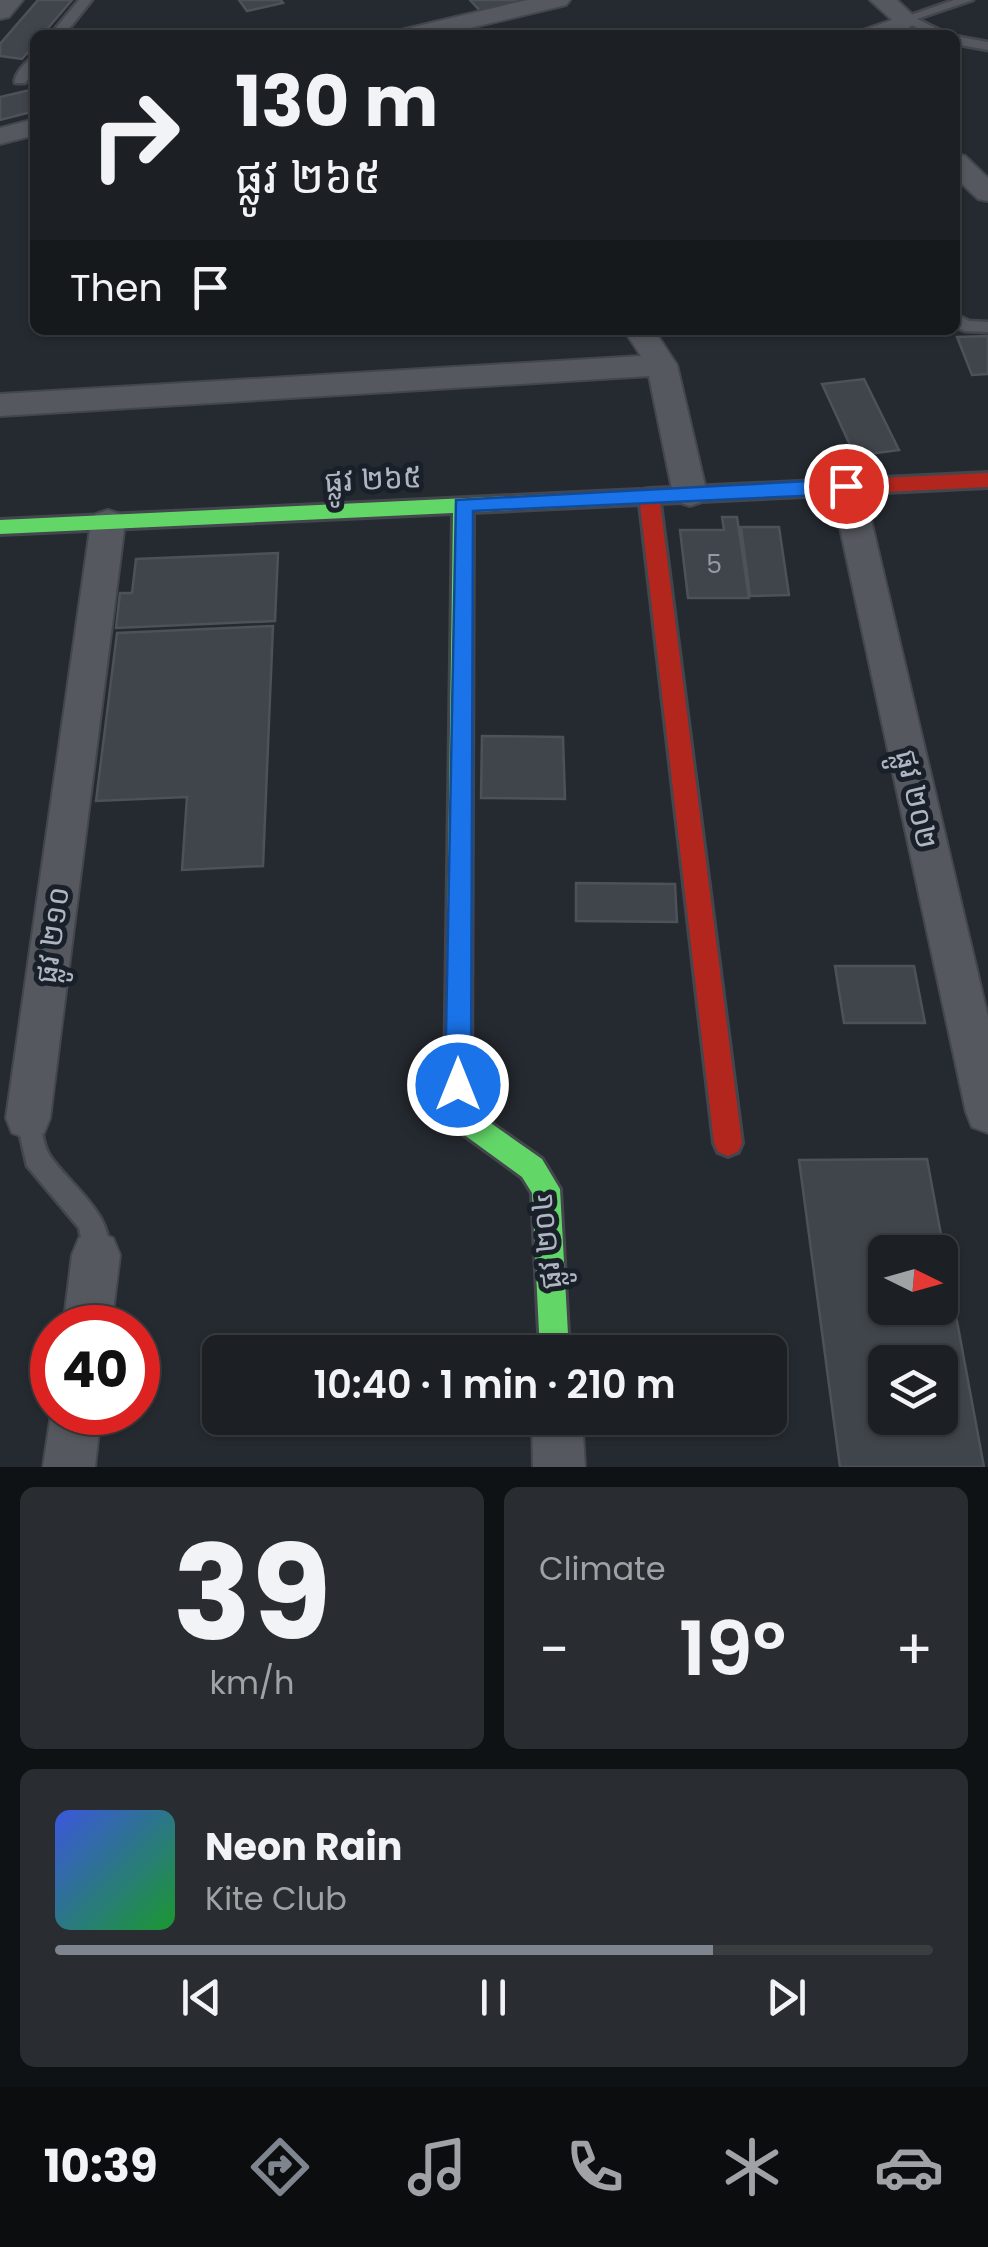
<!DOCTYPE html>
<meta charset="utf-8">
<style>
:root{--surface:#1c2024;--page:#292d31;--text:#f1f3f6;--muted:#a0a3a6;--line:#3a3e41;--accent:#7f858f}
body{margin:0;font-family:Poppins,"Noto Sans Khmer",sans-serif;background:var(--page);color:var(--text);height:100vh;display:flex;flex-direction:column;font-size:38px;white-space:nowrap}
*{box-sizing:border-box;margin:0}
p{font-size:32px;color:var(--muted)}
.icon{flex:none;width:55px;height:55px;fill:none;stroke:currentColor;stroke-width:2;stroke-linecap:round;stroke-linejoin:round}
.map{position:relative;height:1467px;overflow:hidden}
.side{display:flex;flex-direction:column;gap:20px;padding:20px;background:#0f1214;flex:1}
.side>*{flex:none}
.top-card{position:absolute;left:30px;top:30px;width:930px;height:305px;border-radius:15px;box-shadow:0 2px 8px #0004,0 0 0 2px var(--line);background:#1c2024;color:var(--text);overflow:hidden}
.needle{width:65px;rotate:95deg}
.controls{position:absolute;left:868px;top:1235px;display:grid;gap:20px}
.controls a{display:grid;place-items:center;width:90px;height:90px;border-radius:15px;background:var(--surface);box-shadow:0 2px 8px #0004,0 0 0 2px var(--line);font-size:50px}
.speed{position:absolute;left:30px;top:1305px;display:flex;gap:20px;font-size:50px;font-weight:700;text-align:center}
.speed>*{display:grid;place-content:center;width:130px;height:130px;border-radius:50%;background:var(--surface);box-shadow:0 2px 8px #0004,0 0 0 2px var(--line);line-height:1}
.speed .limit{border:15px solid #d22;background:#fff;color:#111}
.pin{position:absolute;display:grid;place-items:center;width:85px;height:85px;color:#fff;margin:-42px;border:5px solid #fff;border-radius:50%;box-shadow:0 2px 10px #0007}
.me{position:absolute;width:110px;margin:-55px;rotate:0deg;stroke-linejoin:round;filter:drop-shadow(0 0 8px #0008)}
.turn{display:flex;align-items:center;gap:35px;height:210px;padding:0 40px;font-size:45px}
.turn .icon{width:130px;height:130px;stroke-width:2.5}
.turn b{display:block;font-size:70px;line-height:85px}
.then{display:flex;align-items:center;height:95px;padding:0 40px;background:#0003;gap:20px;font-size:38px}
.big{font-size:75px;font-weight:600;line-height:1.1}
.side .card{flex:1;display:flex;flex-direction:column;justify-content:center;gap:15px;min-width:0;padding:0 35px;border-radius:15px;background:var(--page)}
.side .dial{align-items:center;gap:0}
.dial b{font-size:130px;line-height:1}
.song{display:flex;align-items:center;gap:30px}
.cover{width:120px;height:120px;border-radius:15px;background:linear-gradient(135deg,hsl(230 70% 55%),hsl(130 70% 35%))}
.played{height:10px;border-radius:5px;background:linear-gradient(90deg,var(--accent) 75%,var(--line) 75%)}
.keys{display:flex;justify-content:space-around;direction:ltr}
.heat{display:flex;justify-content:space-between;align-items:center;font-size:55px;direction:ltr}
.side .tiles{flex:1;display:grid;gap:20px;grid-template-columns:1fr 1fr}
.card:last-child{grid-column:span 2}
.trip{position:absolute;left:202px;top:1335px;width:585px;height:100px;border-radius:15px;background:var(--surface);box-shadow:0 2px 8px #0004,0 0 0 2px var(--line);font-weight:600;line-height:100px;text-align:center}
.tabs{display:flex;height:160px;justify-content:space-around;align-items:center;background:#0b0d0e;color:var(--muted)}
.tabs .icon{width:70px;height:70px}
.tabs .active{color:var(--accent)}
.tabs b{font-size:45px;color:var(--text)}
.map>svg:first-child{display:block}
.building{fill:#40454b;stroke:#4d5158;stroke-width:2.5;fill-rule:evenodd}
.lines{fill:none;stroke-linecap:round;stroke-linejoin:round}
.lane-casing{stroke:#43464d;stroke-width:5}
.street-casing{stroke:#43464d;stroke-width:4}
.fast-casing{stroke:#43464d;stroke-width:6}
.jam-casing{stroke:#43464d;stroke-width:6}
.lane{fill:#55585e;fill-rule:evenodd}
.street{fill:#55585e;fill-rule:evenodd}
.fast{fill:#63d668;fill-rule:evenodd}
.jam{fill:#b3261e;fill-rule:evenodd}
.route{fill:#1a73e8;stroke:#114b97;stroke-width:2.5}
.labels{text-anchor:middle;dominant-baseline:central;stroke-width:10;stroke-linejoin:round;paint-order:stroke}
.number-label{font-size:25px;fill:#939aa4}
.street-label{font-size:30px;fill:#afb6c2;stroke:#1a2029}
</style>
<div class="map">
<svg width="988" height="1467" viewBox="0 0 988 1467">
<rect width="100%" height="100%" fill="#252a30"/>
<path class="building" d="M38 0H72L42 35H35V44L22 59 0 56V44Z
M239 0H281L283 3 247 11Z
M470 0H547L485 16Z
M30 90 35 111 0 120V97Z
M988 336V374L972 375 957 337Z
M864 379 899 450 855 456 822 384Z
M722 517H737L749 598H688L680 530H724Z
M741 527H779L789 595 750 596Z
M278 553 275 621 116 628 120 593H132L136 559Z
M273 626 263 866 182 870 187 797 96 801 117 633Z
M482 736 563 737 565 799 481 798Z
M576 883 675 884 677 922 576 921Z
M835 966H914L925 1023H844Z
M927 1159 984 1467H840L799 1160ZM885 1252H940V1308H885ZM885 1362H940V1418H885Z"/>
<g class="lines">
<defs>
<path id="lane" d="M79 0H92L64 35H50Z
M954 0H973L917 19 950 35H932L899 19Z
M955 36 988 42V50L955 44Z
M35 57V70L25 83H15C13 76 27 59 35 57Z
M955 314 969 321 988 322V332L965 331 955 327Z
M28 1107 36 1110C43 1124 41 1143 50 1156 71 1187 123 1220 105 1264L96 1268 87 1264 79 1228 27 1166 16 1118 20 1110Z"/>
<path id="street" d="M0 0H23L9 17 0 19Z
M527 0H570L566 5 441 35H398L401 30Z
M870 0H897L917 19C904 39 882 35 860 35L863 30 892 20Z
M35 119V135L0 144V128Z
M955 154 965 156 988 178V201L978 199 955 177Z
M624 330H654L677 365 707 494 702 502 690 506 678 502 673 494 649 376 0 416V394L641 356Z
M847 474 859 478 863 486 988 1017V1133L972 1127 966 1112 831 486 835 478Z
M108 510 120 514 125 522 50 1118 44 1133 28 1139 12 1133 6 1118 91 522 96 514Z
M96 1231 113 1238 120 1255 111 1328H63L72 1255 79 1238Z
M52 1408V1412H101L95 1467H43Z
M532 1418H582L585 1467H533Z"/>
<path id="fast" d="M639 490 649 497 639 504 473 512 471 1085 482 1117 542 1159 560 1189 569 1352H540L532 1193 522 1177 463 1134 445 1085 453 513 0 534V520Z"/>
<path id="jam" d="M988 473V487L660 503 742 1143 738 1152 728 1156 718 1152 714 1143 640 504 629 497 632 492 649 489Z"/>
</defs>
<use href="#lane" class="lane-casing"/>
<use href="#street" class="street-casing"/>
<use href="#fast" class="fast-casing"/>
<use href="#jam" class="jam-casing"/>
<use href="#lane" class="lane"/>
<use href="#street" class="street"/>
<use href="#fast" class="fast"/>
<use href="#jam" class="jam"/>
</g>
<path class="route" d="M846 479 856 486 846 494 473 511 471 1085 467 1094 458 1098 449 1094 445 1085 456 500Z"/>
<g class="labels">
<g class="number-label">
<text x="714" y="564">5</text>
</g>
<g class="street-label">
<text transform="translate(373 479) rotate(-3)">ផ្លូវ ២៦៥</text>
<text transform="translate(917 799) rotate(77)">ផ្លូវ ២០២</text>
<text transform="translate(52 935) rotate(-82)">ផ្លូវ ២១០</text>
<text transform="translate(546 1241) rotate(-96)">ផ្លូវ ២០៤</text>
</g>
</g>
</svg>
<div class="controls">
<a><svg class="needle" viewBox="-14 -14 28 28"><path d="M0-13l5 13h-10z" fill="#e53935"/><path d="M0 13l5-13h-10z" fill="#a0a3a6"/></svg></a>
<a><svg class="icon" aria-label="layers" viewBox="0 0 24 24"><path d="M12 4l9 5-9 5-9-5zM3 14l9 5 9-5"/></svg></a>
</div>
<div class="speed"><div class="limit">40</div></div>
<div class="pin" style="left:846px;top:486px;background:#d93025"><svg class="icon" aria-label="arrive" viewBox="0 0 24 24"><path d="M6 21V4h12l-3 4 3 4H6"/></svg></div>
<svg class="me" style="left:458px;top:1085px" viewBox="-20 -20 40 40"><circle r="17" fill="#1a73e8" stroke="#fff" stroke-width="3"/><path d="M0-11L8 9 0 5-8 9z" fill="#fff"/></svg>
<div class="trip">10:40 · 1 min · 210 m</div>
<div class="top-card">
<div class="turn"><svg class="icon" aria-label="right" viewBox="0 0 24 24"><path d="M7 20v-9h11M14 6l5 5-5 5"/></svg><div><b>130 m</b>ផ្លូវ ២៦៥</div></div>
<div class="then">Then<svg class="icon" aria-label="arrive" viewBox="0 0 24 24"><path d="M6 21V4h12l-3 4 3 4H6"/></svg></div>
</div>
</div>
<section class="side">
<div class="tiles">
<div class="card dial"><b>39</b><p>km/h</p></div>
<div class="card"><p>Climate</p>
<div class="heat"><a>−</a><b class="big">19°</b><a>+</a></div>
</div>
<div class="card">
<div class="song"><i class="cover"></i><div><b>Neon Rain</b><p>Kite Club</p></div></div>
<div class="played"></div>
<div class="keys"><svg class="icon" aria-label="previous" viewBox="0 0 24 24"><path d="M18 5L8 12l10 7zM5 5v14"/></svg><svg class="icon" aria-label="pause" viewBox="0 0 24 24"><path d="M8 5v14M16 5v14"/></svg><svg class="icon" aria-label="next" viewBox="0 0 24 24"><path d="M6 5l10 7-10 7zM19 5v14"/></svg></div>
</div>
</div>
</section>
<nav class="tabs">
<b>10:39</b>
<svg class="icon active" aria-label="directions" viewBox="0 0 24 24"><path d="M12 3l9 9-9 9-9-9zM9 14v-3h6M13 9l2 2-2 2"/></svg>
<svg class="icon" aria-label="music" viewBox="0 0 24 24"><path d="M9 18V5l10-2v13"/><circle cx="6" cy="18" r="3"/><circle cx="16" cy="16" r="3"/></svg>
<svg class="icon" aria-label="phone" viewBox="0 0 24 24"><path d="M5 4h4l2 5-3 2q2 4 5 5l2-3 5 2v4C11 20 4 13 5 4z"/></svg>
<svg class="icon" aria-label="climate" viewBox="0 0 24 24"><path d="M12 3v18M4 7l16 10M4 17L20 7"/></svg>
<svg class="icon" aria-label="car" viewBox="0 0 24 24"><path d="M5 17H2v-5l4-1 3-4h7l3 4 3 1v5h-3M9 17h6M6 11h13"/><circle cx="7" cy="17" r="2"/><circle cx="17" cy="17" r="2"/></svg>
</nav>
